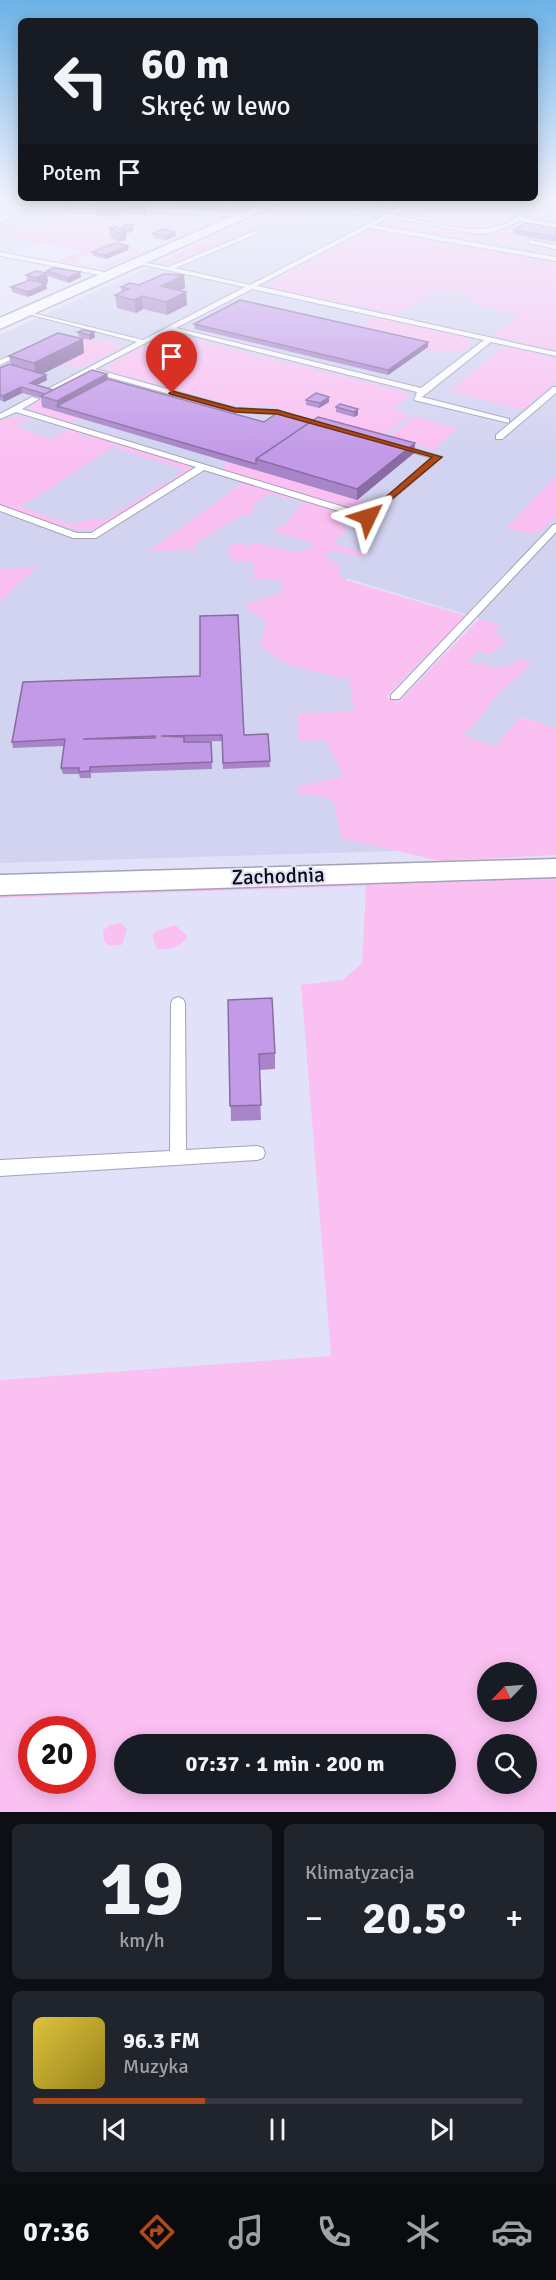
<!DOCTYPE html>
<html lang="pl">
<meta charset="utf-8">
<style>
:root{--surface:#171b24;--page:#20242c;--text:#f1f3f6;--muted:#9ea1a6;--line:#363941;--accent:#ae491a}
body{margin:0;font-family:Signika,sans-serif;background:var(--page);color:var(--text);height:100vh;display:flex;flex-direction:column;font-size:22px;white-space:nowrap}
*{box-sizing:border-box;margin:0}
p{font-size:20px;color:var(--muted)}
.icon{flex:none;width:33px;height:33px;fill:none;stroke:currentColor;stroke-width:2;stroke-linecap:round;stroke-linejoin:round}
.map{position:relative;height:1812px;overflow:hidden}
.details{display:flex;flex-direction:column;gap:12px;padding:12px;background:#0d0f14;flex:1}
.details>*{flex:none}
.hud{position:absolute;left:18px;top:18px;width:520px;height:183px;border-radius:9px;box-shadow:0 3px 15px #0003;background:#171b24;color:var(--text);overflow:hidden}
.needle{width:39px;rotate:245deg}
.tools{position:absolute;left:477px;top:1662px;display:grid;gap:12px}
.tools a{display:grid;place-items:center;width:60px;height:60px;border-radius:50%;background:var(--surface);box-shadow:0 3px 15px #0003;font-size:30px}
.speed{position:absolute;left:18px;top:1716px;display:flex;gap:12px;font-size:30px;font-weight:700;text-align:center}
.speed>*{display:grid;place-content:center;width:78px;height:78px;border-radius:50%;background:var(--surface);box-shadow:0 3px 15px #0003;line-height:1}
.speed .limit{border:9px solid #d22;background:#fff;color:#111}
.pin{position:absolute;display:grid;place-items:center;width:51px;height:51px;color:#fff;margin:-62px -26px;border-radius:50% 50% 50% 0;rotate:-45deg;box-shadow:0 0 6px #0007}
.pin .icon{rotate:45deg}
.me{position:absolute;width:66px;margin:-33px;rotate:49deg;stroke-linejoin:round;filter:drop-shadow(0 0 4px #0008)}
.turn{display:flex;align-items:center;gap:21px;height:126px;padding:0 24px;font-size:27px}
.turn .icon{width:78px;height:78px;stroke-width:2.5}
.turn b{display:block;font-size:42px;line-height:51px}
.then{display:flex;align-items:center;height:57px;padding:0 24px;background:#0003;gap:12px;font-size:22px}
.big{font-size:45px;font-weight:700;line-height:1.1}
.details .tile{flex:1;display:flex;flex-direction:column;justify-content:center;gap:9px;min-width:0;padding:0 21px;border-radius:9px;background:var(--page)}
.details .dial{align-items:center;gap:0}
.dial b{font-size:78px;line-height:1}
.song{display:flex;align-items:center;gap:18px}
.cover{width:72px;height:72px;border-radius:9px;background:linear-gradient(135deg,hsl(50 70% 55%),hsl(50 70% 35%))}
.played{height:6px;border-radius:3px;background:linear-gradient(90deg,var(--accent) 35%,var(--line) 35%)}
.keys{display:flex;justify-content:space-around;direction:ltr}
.heat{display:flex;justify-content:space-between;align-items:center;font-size:33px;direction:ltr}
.details .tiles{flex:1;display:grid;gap:12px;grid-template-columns:1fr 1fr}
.tile:last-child{grid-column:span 2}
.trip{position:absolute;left:114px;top:1734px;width:342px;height:60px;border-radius:30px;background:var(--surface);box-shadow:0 3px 15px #0003;font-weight:700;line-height:60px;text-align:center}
.tab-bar{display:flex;height:96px;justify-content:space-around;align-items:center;background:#090b0e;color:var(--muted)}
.tab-bar .icon{width:42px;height:42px}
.tab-bar .on{color:var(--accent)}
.tab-bar b{font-size:27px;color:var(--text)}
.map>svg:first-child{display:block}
.built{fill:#d2d3f0}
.green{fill:#fbc0f2;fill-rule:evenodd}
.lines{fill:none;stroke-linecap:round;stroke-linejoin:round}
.lane-casing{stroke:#a2a2b8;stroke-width:2}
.street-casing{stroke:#a2a2b8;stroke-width:3}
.secondary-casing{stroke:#a2a2b8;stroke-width:3}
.lane{fill:#fff;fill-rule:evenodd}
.street{fill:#fff;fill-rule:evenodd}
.secondary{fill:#fff;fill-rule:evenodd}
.wall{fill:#a884c8}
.shaded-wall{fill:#886ca2}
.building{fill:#c39ae8;stroke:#886ca2;stroke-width:1.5;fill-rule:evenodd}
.route{fill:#ae491a;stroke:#712f11;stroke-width:1.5}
.labels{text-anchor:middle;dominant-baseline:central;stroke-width:4.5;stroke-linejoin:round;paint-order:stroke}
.street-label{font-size:21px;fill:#0b0b12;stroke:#e1e2fa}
</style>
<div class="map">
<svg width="556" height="1812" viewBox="0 0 556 1812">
<rect width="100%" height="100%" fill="#e1e2fa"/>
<path class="built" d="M0 199H267L208 225 172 221 67 227 41 243 16 253 0 250Z
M299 199H556V728L521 717 495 747 464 735 444 690 500 625 346 578 394 851 0 863V335Z"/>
<path class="green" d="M299 199H312L174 262H158Z
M466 199 505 207 509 218C478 238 451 227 418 220L423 216 402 212 424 200Z
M222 216H227C218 220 205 229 195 230 184 232 173 222 162 225L159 230 96 228 142 253 106 269 98 268 133 253C112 239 91 254 74 261L91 267 59 261 79 251 3 235 34 228H51L55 219 172 221 205 224Z
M389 220 488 237 503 228 523 227 503 241 556 251 482 239 464 242 378 226Z
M377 229 556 262V350L491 335 518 316 473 303 468 296 451 290 434 292 397 314 271 288 266 284 366 231Z
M373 317 468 336 472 343 462 352 424 350 427 347 354 331Z
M169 333 406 392 407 398 393 409 410 415 382 436 270 406 236 405 112 372 107 367 111 363Z
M80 337 98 342 104 339 122 346 80 368 64 363 84 353 77 339Z
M506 346 556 358V381L523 410 448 391Z
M43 399V407L80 418 70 423 27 408Z
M415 416 457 428 433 450 388 437Z
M13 417H32L15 426 50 439 71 429 85 433 81 436 86 438 92 435 119 443 35 498 22 504V507L72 525 86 520 106 519 165 482 170 484 102 528C72 537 29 514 0 504V420Z
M121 444 200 468 179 478 174 477 183 471 180 468 115 448Z
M228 462 363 502 365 504 360 508H352L225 470 223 467Z
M556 476V516C535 539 535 534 506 528Z
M245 481 346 513 348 520 341 525 347 528 333 543 366 554 361 557 332 550 325 555 339 566V578L466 616 386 697 399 701 479 619 501 625 494 633 503 638V645L490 653 477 652 468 664C492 657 489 680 521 659L531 663 487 705 490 706 464 735 495 747 520 717 556 728V855L440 861 341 838 334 802 325 797 301 794 296 787 344 776 325 740 299 741 297 713 343 712 354 710 349 678 344 679 286 664 261 647 266 621 244 606 281 592V579H254V562H232L228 546 241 543 246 546 256 543 293 552 311 549 312 543 274 531 275 528 285 525 302 503C297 499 294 501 288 499 270 491 268 493 253 505L255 509C251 515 247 516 240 516L193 545 201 550 149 551Z
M37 567 0 601V569Z
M556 874V1812H0V1380L331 1356 301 985 343 980 362 963 366 886 0 898V893ZM488 1672H526V1712H488ZM32 1730H82V1780H32ZM124 1744H446V1784H124ZM488 1744H526V1784H488Z
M121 923 127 929 122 945H108L104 940 103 931 109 925Z
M175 925 188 936C179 948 172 950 157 949L152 936 156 931Z"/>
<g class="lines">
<defs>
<path id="lane" d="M244 199 273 201 276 203 273 205 229 200Z
M376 199H382L355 215 350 214Z
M416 199H423L394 215C430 222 494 244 522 212L511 205 483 199C500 199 513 201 527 211L523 218 556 224V228L520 221 490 233 478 234 389 217 374 225 556 257V261L369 228 257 286 556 352V356L491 342 422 397 509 419V423L414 400 417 392 171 330 95 369 235 408 277 410 299 417 295 419 277 414 235 412 90 372 51 393 44 391 137 342 24 313V311L143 340 245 287 139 264 137 261 168 267 257 230 259 233 175 268 250 285ZM252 289 484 340 421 388 176 328Z
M73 205 103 206 106 208H71Z
M128 207 246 213 249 215 246 217 126 210Z
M0 213 10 216 11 217 0 222V218L2 217H0Z
M530 240 556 245V249L528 243Z
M0 252 110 273 113 275 110 277 0 256Z
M24 350 29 351 0 365V360Z
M553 387H556V393L502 439H496V435Z
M32 397 39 399 22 409 367 514 432 458 394 447V443L442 457 368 520 204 470 96 538H73L0 511V505L77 533H91L196 467 16 412 0 419V414Z
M556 524V532L399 699H391V695L553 525Z
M178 997 183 999 185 1003 186 1150 257 1146 263 1148 265 1153 263 1158 257 1160 0 1176V1160L170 1151 171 1003 173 999Z"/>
<path id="street" d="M556 859V877L0 895V875Z"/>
<path id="secondary" d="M271 199H288L0 329V318Z"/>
</defs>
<use href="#lane" class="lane-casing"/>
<use href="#street" class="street-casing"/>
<use href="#secondary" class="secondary-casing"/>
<use href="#lane" class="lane"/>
<use href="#street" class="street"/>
<use href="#secondary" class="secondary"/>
</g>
<path class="wall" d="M107 199H132L128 203H146L147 211 144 215 120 213 117 217 97 216 96 212Z
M177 199H222L218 207 177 206Z
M505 199H556V208Z
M109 228 122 230V228L134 229 130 233H126V240L119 242 110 237Z
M556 228V242L513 234 514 230Z
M153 233 176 236 166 240 154 238Z
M128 250 106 259 93 256 92 252Z
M47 271 80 272 81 277 69 283 48 276Z
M47 273 48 282 44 284 47 289 28 297 12 292 11 287 27 281 26 275Z
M184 275 185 288 180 290 186 292 187 305 167 315 143 309 136 313 117 308 115 295 121 292V287L139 285Z
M194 324 428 347 388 375 195 329Z
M83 330 95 337 90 340 79 337 78 332Z
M84 353 43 374 46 375 47 380 37 385 53 390 107 374 108 379 264 422 313 420 415 443 414 453 357 500 42 407 41 398 22 393 4 402 0 400V368L11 365 9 356Z
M306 400 329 402 319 408 306 405Z
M336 407 358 409V415L354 417 336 412Z
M23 682 244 735 268 734 270 767 223 769 222 741 184 742H211L212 769 91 773V778H80L79 774H63L61 768 64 746 13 748 12 742Z
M228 1000 275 1053V1069L259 1070 261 1120 231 1121Z"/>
<path class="shaded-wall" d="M128 199H132L126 206H122Z
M217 199H222L218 207Z
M146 203 147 211 144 215V206Z
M119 209 120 213 117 217 116 212Z
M133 225 134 229 130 233 129 229Z
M126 232V240L119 242 118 233Z
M175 232 176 236 166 240V236Z
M128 246V250L106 259 105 255Z
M80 272 81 277 69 283 68 278Z
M47 273 48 282 37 287 36 278Z
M184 275 185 288 162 299 161 286Z
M46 284 47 289 28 297V292Z
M186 292 187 305 167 315 166 302Z
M142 296 143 309 136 313 134 300Z
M94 332 95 337 90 340 89 335Z
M83 339 84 353 36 377 34 363Z
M428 342V347L388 375V370Z
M107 374 109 384 57 406 58 411 57 401Z
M46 375 47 380 31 388 30 383Z
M21 387 22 393 4 402 3 396Z
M329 397V402L319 408 320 403Z
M358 409V415L354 417V412Z
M415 443 414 453 357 500V489Z"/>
<path class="building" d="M107 199H128L124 203H117V211L116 212H96Z
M531 199H556V203Z
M117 203H146L144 206 117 205Z
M526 223 556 228V237L514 230Z
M125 224 133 225 129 229 122 228Z
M116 227 126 232 118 233 109 228Z
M163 229 175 232 166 236 153 233Z
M115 243 128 246 105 255 92 252Z
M54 268 80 272 68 278 47 271Z
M36 271 47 273 36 278 26 275Z
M164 274 184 275 161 286 186 292 166 302 142 296 134 300 115 295 129 289 121 287 130 283 139 285Z
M30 280 46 284 28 292 11 287Z
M240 300 428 342 388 370 194 324Z
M83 330 94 332 89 335 78 332Z
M58 333 83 339 34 363 9 356Z
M9 364 46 375 30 383 53 390 45 394 21 387 3 396 0 395V368Z
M92 370 107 374 57 401 41 396Z
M108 379 264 422 280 411 313 420 256 459V464L57 406Z
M316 393 329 397 320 403 306 400Z
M340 404 358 409 354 412 336 407Z
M318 417 415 443 357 489 256 459Z
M238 615 244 735 268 734 270 761 223 763 222 735 161 736 184 737V742H211L212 762 90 767V771L79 772V768H61L65 739 12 742 23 682 200 676V616ZM155 736V738L83 739Z
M272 998 275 1053 259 1054 261 1105 230 1106 228 1000Z"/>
<linearGradient id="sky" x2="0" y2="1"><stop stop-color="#6cb2e7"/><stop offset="0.44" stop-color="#f2f2fd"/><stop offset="1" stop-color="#f2f2fd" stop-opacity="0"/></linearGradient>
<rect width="556" height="453" fill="url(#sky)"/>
<path class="route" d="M172 391 235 408 277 410 442 457 368 519 363 517 365 515 432 457 277 414 235 412 170 394 169 393Z"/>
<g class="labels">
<g class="street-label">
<text transform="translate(278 876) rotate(-2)">Zachodnia</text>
</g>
</g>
</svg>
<div class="tools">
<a><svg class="needle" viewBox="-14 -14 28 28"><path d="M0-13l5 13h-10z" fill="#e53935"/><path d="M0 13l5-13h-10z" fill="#9ea1a6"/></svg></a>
<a><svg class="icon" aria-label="search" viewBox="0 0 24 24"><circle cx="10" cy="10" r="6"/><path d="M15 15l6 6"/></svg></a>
</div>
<div class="speed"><div class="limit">20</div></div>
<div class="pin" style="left:172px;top:393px;background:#d93025"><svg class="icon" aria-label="arrive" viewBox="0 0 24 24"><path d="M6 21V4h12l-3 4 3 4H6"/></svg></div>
<svg class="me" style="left:368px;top:517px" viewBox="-20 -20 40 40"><path d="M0-17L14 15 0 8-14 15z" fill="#ae491a" stroke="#fff" stroke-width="4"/></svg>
<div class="trip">07:37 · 1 min · 200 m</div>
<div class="hud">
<div class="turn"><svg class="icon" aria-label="left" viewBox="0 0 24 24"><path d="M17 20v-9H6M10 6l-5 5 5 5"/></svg><div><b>60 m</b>Skręć w lewo</div></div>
<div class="then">Potem<svg class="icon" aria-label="arrive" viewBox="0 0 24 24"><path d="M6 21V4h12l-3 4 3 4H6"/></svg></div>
</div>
</div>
<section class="details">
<div class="tiles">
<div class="tile dial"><b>19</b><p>km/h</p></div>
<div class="tile"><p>Klimatyzacja</p>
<div class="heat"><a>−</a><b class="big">20.5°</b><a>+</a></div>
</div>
<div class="tile">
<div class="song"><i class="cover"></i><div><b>96.3 FM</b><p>Muzyka</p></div></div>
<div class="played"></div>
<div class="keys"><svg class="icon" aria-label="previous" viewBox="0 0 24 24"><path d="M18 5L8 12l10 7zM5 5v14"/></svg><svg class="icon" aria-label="pause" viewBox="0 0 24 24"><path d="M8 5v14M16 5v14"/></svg><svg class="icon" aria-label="next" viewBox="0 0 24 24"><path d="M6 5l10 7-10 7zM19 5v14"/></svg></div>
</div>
</div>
</section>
<nav class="tab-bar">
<b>07:36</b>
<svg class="icon on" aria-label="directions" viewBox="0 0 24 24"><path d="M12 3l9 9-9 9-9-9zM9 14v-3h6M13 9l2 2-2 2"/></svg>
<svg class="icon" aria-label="music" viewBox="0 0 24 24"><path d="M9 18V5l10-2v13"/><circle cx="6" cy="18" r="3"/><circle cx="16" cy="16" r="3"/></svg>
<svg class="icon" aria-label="phone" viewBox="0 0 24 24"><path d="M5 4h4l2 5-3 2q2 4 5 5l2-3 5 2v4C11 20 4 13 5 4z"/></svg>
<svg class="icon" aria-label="climate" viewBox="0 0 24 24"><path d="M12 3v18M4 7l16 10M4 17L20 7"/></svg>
<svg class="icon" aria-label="car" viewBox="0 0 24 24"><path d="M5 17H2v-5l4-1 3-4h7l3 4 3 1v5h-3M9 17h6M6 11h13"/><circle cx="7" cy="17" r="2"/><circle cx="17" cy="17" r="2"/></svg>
</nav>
